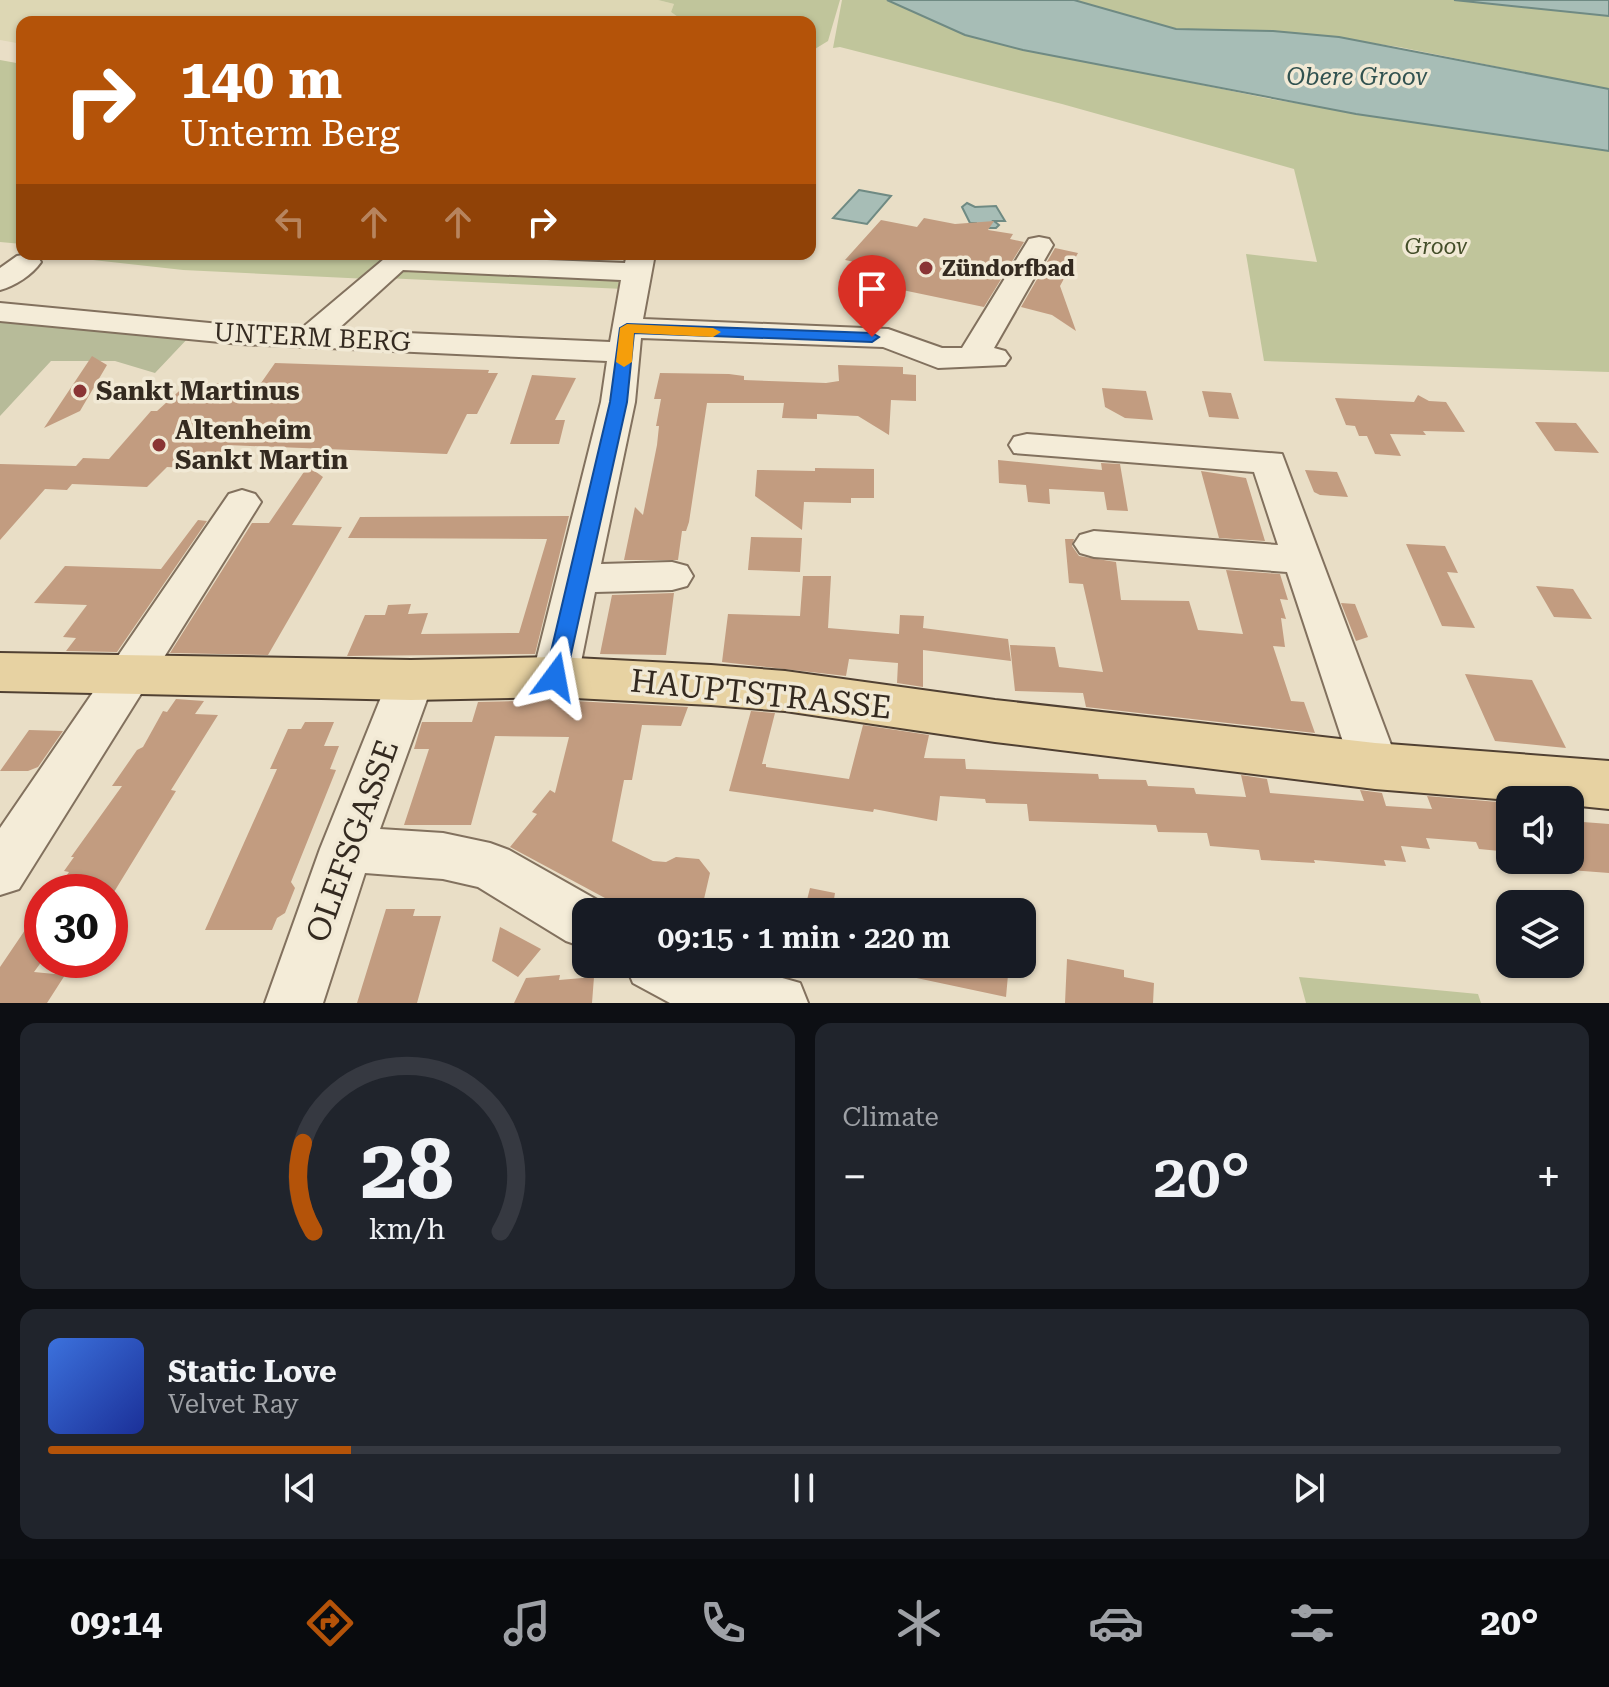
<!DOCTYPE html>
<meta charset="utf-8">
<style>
:root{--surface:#171b24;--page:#20242c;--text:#f1f3f6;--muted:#9ea1a6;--line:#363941;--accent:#b45309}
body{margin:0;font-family:"Roboto Serif",serif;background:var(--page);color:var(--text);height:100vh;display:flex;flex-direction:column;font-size:30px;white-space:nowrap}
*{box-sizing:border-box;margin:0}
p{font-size:26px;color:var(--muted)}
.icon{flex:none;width:44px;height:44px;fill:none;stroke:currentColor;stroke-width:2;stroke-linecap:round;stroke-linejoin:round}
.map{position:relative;height:1003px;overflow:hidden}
.details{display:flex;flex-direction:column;gap:20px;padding:20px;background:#0d0f14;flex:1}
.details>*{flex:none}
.top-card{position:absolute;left:16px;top:16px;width:800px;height:244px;border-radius:16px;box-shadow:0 2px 6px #0004;background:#b45309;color:#fff;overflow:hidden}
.buttons{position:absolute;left:1496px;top:786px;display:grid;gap:16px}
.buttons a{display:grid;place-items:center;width:88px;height:88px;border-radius:16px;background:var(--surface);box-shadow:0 2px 6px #0004;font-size:40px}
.speed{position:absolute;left:24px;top:874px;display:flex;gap:16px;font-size:40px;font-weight:700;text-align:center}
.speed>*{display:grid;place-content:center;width:104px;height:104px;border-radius:50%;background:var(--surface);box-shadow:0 2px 6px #0004;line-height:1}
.speed .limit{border:12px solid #d22;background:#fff;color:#111}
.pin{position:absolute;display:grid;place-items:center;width:68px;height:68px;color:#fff;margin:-82px -34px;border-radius:50% 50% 50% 0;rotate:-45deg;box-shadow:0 0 8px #0007}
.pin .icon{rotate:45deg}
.me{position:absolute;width:88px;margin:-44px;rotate:13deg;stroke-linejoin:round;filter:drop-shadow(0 0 6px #0008)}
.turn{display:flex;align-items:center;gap:28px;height:168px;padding:0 32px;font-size:36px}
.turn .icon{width:104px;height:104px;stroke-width:2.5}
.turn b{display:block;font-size:56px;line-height:68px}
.lanes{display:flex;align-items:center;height:76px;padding:0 32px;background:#0003;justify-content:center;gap:40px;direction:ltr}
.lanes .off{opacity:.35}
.big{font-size:60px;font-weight:600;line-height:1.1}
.details .tile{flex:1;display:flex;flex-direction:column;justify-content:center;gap:12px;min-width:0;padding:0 28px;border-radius:16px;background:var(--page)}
.details .dial{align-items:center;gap:0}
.dial svg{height:208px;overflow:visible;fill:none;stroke:var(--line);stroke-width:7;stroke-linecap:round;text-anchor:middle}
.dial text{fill:var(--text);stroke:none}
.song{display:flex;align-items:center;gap:24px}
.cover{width:96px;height:96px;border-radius:12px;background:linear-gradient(135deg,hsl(220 70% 55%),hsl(230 70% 35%))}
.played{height:8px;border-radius:4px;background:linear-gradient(90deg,var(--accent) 20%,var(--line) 20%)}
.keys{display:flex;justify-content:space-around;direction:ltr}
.heat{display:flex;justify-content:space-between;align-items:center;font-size:44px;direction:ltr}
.details .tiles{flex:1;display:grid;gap:20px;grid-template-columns:1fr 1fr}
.tile:last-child{grid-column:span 2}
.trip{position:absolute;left:572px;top:898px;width:464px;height:80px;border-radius:16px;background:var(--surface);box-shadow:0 2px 6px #0004;font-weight:600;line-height:80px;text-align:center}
.tabs{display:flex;height:128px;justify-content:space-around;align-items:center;background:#090b0e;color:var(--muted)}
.tabs .icon{width:56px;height:56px}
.tabs .current{color:var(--accent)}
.tabs b{font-size:36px;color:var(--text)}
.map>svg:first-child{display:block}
.farmland{fill:#ddd7b4}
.green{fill:#c0c59b}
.cemetery{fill:#b7bb99}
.water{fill:#a7bdb6;stroke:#6f8a83;stroke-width:2}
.building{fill:#c29c80}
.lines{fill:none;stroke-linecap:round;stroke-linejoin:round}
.minor-casing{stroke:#82715e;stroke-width:4}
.major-casing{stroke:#504032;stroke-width:4}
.minor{fill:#f4ecd8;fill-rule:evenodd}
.major{fill:#e7d2a2;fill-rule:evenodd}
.route{fill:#1a73e8;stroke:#114b97;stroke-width:2}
.slow{fill:#f59e0b}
.poi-dot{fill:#8a3535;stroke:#f1e9d5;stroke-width:3}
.labels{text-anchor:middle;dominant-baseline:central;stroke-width:7;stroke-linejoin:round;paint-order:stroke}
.far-park-label{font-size:22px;font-style:italic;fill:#444e29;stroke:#f1e9d5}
.far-poi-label{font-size:22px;font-weight:bold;fill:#342a20;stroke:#f1e9d5;text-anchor:start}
.far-water-label{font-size:24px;font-style:italic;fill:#315250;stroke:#f1e9d5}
.street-label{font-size:26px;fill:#342a20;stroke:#f1e9d5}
.poi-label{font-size:26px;font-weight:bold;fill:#342a20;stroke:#f1e9d5;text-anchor:start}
.near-street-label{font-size:32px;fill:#342a20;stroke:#f1e9d5}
</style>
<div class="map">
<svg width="1609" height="1003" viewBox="0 0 1609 1003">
<rect width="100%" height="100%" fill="#e9dec6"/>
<path class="farmland" d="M0 0H658L674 4 671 12 685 22H22V44L0 40Z"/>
<path class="green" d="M658 0H840L828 41 810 52V22H685L671 12 674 4Z
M842 0H887L981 40 1276 100 1609 151V372L1264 361 1246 254 1317 262 1294 169 1062 104 840 47 833 48Z
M1074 0H1454L1609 16V89L1399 47 1307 34 1176 29Z
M0 60 22 64V244L0 242Z
M79 254H396L369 279 183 270 93 260Z
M391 271 626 280 624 289 384 278Z
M1299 977 1478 994 1481 1003H1306Z"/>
<path class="cemetery" d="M0 318 190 336 155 373 115 361H51L0 416Z"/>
<path class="water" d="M887 0H1074L1176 29 1273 31 1339 37 1609 89V151L1356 114 1023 50 965 35Z
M1454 0H1609V16Z
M859 190 891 196 867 224 833 218Z
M967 203 975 207 996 206 1005 221H994L999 225 996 228H977L976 223H970L962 207Z"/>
<path class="building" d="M924 218 955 224 994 221 988 230 1013 234 1010 239 1024 242 984 307 840 277 864 264 845 260 881 220 917 227Z
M1055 248 1078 253 1060 286 1076 331 1052 315 1021 307Z
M92 356 107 365 80 411 44 428Z
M275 363 489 370 488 373H498L477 414H467L447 454 227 445 208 469 167 467 147 487 72 484 67 490 45 489 0 540V464L76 466 83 458 109 459 151 411H157L188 383H261Z
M838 365 903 367V374L916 375V401L891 400 889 435 858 416 817 414V419L782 418 784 403H707L689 522 686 531H682L678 560H624L635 507 643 515 657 445 659 426H656L661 399H654L660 373 729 374 744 376V380L826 383 839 381Z
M532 375 576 378 555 420H565L559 444H510Z
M1102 388 1146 391 1153 420 1125 418 1105 407Z
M1202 391 1231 393 1239 419 1209 417Z
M1418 395 1429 401 1446 402 1465 432 1423 431 1426 435 1390 434 1401 456 1375 454 1367 436H1359L1355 426 1346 425 1335 398 1414 402Z
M1535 422 1576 423 1599 453 1555 451Z
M998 460 1102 470 1101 463 1120 464 1128 511 1107 510 1104 492 1049 489 1050 504 1028 502 1026 485 999 483Z
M308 466 323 477 292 525 342 527 268 655 170 653 252 523H269Z
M815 468 874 469V498H851V503L804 502 802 530 755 496 757 470 815 471Z
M1305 470 1337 472 1348 497 1320 495 1314 492Z
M1201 471 1246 478 1265 541 1219 538Z
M569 516 535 654 347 656 365 615H385L388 605 411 604 408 614 428 613 421 634 519 633 547 539 348 538 360 517Z
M198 520 207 521 117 652 66 651 76 638 63 637 87 605 34 603 65 566 161 569Z
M751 537 802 538 800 572 748 570Z
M1065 539H1074L1072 546 1079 556 1116 562 1121 600 1189 601 1198 630 1243 634 1226 570 1280 574 1288 600 1280 599 1286 619 1281 618 1285 647 1273 646 1291 701 1304 702 1315 733 1086 707 1083 693 1015 691 1010 645 1055 647 1059 667 1103 672 1083 584 1069 583Z
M1406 544 1445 546 1458 573 1447 572 1475 628 1442 626Z
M803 576H831L828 628 899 634 900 615 924 616 923 628 1008 639 1011 661 923 650V687L897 683 898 663 849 659 846 676 722 662 728 614 800 616Z
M1536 586 1573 589 1592 619 1554 617Z
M674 593 666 655 600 654 612 595Z
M1341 603 1355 604 1368 637 1356 641Z
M1465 674 1532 680 1566 748 1495 741Z
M176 699 204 701 195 714 218 715 171 790 176 791 114 892H55L69 872 64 871 74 857H71L122 786H112L137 750 143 747 163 711 167 712Z
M555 700 688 707 681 726 642 725 632 780H624L612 841 653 861 666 862 676 857 699 859 710 873 701 912H631L510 847 537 814 532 812 550 790 555 793 569 737 495 736 471 825H404L429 749H414L422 722H472L478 702Z
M751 711 775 713 762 764H766V767L849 779 863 725 929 735 924 758 965 759 966 769 1098 774 1099 779 1146 780 1148 786 1194 788 1196 794 1246 797 1241 775 1267 779 1270 793 1364 801 1360 790 1382 793 1386 806 1432 809 1427 796 1510 803V852L1479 849 1476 842 1426 838 1430 849 1401 846 1406 862 1384 860 1386 866 1314 860 1315 863 1261 860 1259 850 1210 846 1207 833 1158 832 1156 825 1029 821 1027 804 986 803 985 799 940 796 937 821 874 809 873 812 729 791Z
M305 722H334L324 746H339L330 769 336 770 291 882 295 888 285 913 277 918 272 930H205L277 769H270L288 729H301Z
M29 730 63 731 38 767 28 771H0Z
M1570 821 1609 824V873L1570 870Z
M810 888 835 893 832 912H804Z
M42 905V961L34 972 65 975 47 1003H0V967Z
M386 909H415L413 916H441L417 1003H357Z
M500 927 541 949 518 977 492 961Z
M1067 959 1124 970V977L1154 983 1153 1003H1065Z
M894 964H1009L1006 997 893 973Z
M560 975 559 980 594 977 592 1003H514L526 978Z"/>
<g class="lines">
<defs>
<path id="minor" d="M1039 237 1049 239 1053 245 994 348 1005 351 1010 358 1005 365 938 368 883 347 641 338 635 402 601 564 672 562 687 566 693 576 687 586 672 590 595 592 578 677 571 689 555 694 539 689 532 677 601 402 607 361 241 344 0 321V303L241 326 302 328 390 254 625 263 627 254H655L643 319 888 329 942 348H962L1029 239ZM403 270 621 280 610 342 337 330Z
M29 254 37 256 41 262C32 275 15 286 0 290V268L17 256Z
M1027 434 1282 454 1399 766 1392 780 1375 786 1358 780 1351 766 1287 572 1094 557 1080 553 1074 544 1080 535 1094 531 1278 545 1254 472 1014 453 1009 445 1014 437Z
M242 490 255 494 261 502 19 889 0 895V828L229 494Z
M411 663 427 668 434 680 380 829 443 833 490 843 509 850 606 905 609 912H586V948L566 941 478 887 443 879 365 873 323 1003H265L320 849 388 680 395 668Z
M625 964H733L800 983 808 1003H670L633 983Z"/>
<path id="major" d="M0 653 411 660 555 657 711 665 785 671 995 700 1375 743 1609 761V809L1570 805V800H1510L1375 789 995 742 785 711 711 705 555 697 411 700 0 691Z"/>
</defs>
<use href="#minor" class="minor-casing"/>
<use href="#major" class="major-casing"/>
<use href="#minor" class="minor"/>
<use href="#major" class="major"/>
</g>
<path class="route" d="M627 324 872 333 879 337 872 342 634 333 627 402 566 677 563 683H548L545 677 610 402 620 328Z"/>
<path class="slow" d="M627 324 713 328 721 332 713 337 634 333 632 362 624 367 616 362 620 328Z"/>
<g class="poi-dot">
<circle cx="926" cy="268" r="8"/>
<circle cx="80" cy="391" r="8"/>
<circle cx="159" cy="445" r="8"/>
</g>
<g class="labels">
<g class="far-park-label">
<text x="1436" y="246">Groov</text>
</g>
<g class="far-poi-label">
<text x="942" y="268">Zündorfbad</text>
</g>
<g class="far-water-label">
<text x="1357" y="77">Obere Groov</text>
</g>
<g class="street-label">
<text transform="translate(312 337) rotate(3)">UNTERM BERG</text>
</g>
<g class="poi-label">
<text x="96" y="391">Sankt Martinus</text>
<text x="175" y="430">Altenheim<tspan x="175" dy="30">Sankt Martin</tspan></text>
</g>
<g class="near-street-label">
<text transform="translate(761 694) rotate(6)">HAUPTSTRASSE</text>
<text transform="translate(352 841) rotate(-70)">OLEFSGASSE</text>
</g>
</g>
</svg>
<div class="buttons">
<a><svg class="icon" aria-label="sound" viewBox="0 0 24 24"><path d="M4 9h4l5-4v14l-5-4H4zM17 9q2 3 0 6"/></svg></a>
<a><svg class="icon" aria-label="layers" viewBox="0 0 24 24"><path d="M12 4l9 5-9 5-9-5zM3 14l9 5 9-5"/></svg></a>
</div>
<div class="speed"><div class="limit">30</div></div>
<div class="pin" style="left:872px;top:337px;background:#d93025"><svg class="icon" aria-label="arrive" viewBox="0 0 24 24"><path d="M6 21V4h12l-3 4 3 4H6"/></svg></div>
<svg class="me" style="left:555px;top:677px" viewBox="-20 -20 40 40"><path d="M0-17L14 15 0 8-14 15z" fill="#1a73e8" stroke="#fff" stroke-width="4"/></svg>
<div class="trip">09:15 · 1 min · 220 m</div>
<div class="top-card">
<div class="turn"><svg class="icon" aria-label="right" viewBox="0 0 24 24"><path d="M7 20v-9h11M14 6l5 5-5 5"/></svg><div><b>140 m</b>Unterm Berg</div></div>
<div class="lanes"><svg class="icon off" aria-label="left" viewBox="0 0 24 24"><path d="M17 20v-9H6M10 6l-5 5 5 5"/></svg><svg class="icon off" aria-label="ahead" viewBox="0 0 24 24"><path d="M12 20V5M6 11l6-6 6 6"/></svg><svg class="icon off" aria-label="ahead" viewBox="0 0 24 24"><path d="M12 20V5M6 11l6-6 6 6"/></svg><svg class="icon" aria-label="right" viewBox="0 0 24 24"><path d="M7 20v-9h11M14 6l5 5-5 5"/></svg></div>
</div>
</div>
<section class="details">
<div class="tiles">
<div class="tile dial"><svg viewBox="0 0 100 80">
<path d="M14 69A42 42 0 1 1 86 69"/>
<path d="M14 69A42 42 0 0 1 10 35" stroke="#b45309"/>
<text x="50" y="56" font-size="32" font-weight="700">28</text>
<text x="50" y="72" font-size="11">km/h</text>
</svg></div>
<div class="tile"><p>Climate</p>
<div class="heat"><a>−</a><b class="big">20°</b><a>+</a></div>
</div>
<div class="tile">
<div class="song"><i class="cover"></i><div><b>Static Love</b><p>Velvet Ray</p></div></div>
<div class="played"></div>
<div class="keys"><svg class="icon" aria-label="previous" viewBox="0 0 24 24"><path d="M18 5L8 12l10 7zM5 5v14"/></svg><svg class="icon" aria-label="pause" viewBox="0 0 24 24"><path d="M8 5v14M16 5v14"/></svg><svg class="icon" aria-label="next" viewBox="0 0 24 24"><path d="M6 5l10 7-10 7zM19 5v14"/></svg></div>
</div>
</div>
</section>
<nav class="tabs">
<b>09:14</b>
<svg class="icon current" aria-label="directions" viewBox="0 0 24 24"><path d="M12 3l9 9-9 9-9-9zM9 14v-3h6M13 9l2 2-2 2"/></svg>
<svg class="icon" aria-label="music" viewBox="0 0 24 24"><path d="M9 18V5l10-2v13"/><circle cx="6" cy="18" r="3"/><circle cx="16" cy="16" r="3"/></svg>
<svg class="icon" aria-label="phone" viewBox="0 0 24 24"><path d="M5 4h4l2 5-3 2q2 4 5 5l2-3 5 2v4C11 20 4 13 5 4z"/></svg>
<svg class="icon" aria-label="climate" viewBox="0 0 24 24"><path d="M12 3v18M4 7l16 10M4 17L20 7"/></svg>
<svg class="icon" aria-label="car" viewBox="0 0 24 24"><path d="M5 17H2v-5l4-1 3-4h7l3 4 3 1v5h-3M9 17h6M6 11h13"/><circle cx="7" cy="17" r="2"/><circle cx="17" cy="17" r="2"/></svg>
<svg class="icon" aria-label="filters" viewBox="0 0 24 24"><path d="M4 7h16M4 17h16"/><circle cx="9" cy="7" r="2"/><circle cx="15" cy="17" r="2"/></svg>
<b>20°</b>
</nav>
